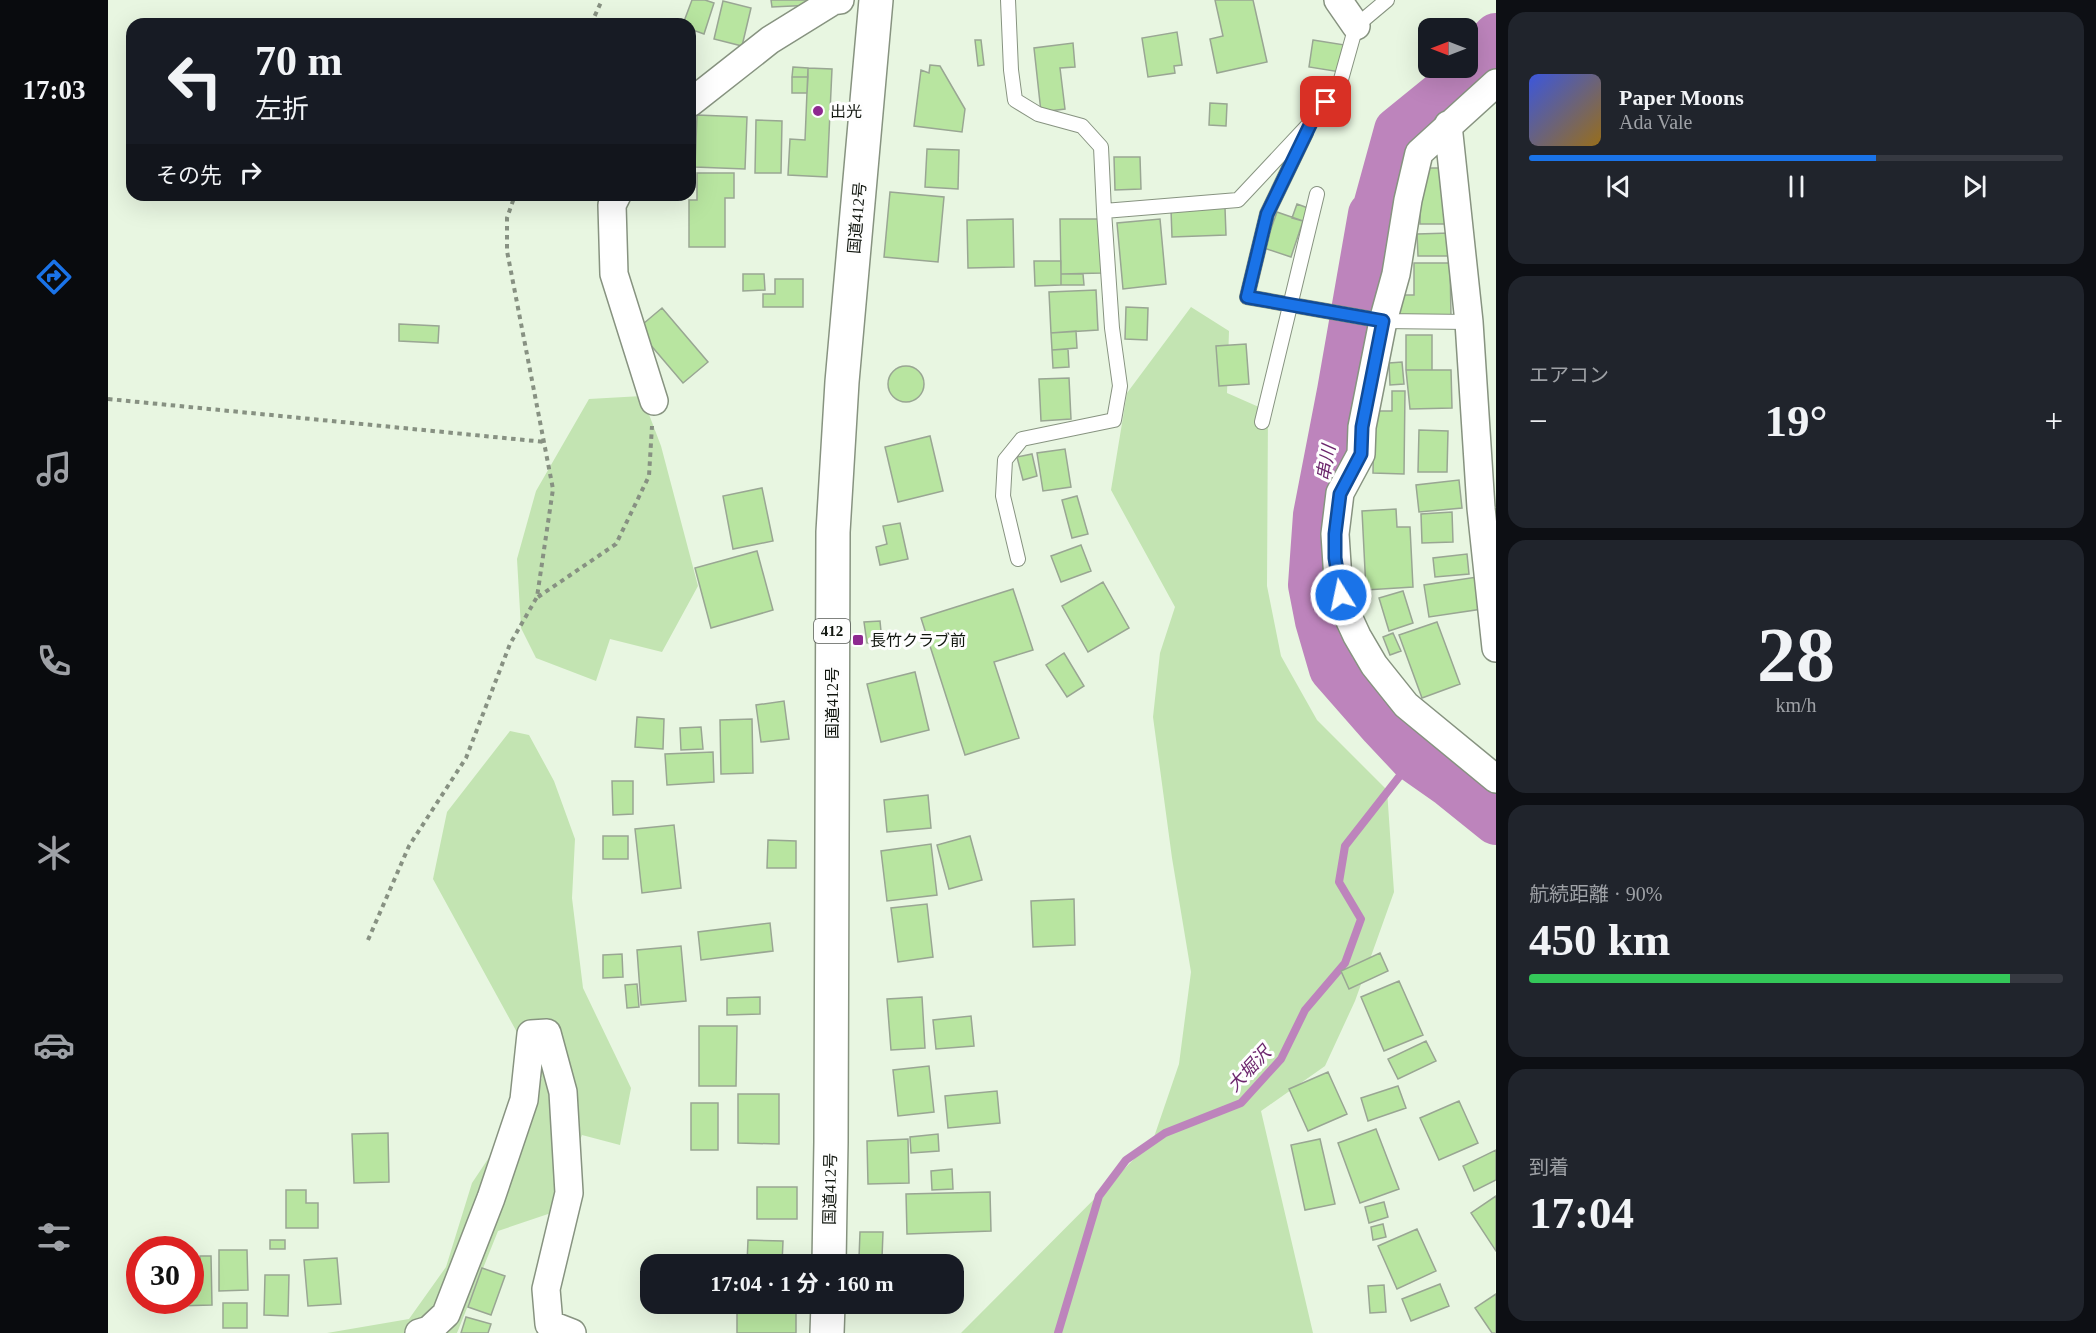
<!DOCTYPE html>
<html lang="ja">
<meta charset="utf-8">
<style>
:root{--surface:#171b24;--page:#20242c;--text:#f1f3f6;--muted:#9ea1a6;--line:#363941;--accent:#1a73e8}
body{margin:0;font-family:"Times New Roman","Noto Sans JP",serif;background:var(--page);color:var(--text);height:100vh;display:flex;flex-direction:column;font-size:22px;white-space:nowrap}
*{box-sizing:border-box;margin:0}
p{font-size:20px;color:var(--muted)}
.icon{flex:none;width:33px;height:33px;fill:none;stroke:currentColor;stroke-width:2;stroke-linecap:round;stroke-linejoin:round}
.map{position:relative;flex:1;overflow:hidden}
.sheet{display:flex;flex-direction:column;gap:12px;padding:12px;background:#0d0f14;width:600px}
.sheet>*{flex:none}
.hud{position:absolute;left:18px;top:18px;width:570px;height:183px;border-radius:18px;box-shadow:0 6px 24px #0002;background:#171b24;color:var(--text);overflow:hidden}
.needle{width:39px;rotate:270deg}
.buttons{position:absolute;left:1310px;top:18px;display:grid;gap:12px}
.buttons a{display:grid;place-items:center;width:60px;height:60px;border-radius:12px;background:var(--surface);box-shadow:0 6px 24px #0002;font-size:30px}
.speed{position:absolute;left:18px;top:1236px;display:flex;gap:12px;font-size:30px;font-weight:700;text-align:center}
.speed>*{display:grid;place-content:center;width:78px;height:78px;border-radius:50%;background:var(--surface);box-shadow:0 6px 24px #0002;line-height:1}
.speed .limit{border:9px solid #d22;background:#fff;color:#111}
.pin{position:absolute;display:grid;place-items:center;width:51px;height:51px;color:#fff;margin:-26px;border-radius:12px;box-shadow:0 3px 9px #0006}
.me{position:absolute;width:66px;margin:-33px;rotate:350deg;stroke-linejoin:round;filter:drop-shadow(0 0 4px #0008)}
.turn{display:flex;align-items:center;gap:21px;height:126px;padding:0 30px;font-size:27px}
.turn .icon{width:78px;height:78px;stroke-width:2.5}
.turn b{display:block;font-size:42px;line-height:51px}
.then{display:flex;align-items:center;height:57px;padding:0 30px;background:#0003;gap:12px;font-size:22px}
.big{font-size:45px;font-weight:700;line-height:1.1}
.sheet .widget{flex:1;display:flex;flex-direction:column;justify-content:center;gap:9px;min-width:0;padding:0 21px;border-radius:18px;background:var(--page)}
.sheet .dial{align-items:center;gap:0}
.dial b{font-size:78px;line-height:1}
.song{display:flex;align-items:center;gap:18px}
.cover{width:72px;height:72px;border-radius:9px;background:linear-gradient(135deg,hsl(230 70% 55%),hsl(40 70% 35%))}
.played{height:6px;border-radius:3px;background:linear-gradient(90deg,var(--accent) 65%,var(--line) 65%)}
.keys{display:flex;justify-content:space-around;direction:ltr}
.heat{display:flex;justify-content:space-between;align-items:center;font-size:33px;direction:ltr}
.charge{height:9px;border-radius:4px;background:linear-gradient(90deg,#34c759 90%,var(--line) 0)}
.trip{position:absolute;left:532px;top:1254px;width:324px;height:60px;border-radius:18px;background:var(--surface);box-shadow:0 6px 24px #0002;font-weight:700;line-height:60px;text-align:center}
main{display:flex;flex:1;min-height:0}
.tab-bar{display:flex;flex-direction:column;width:108px;justify-content:space-around;align-items:center;background:#090b0e;color:var(--muted)}
.tab-bar .icon{width:42px;height:42px}
.tab-bar .active{color:var(--accent)}
.tab-bar b{font-size:27px;color:var(--text)}
.map>svg:first-child{display:block}
.green{fill:#c3e4b2}
.lines{fill:none;stroke-linecap:round;stroke-linejoin:round}
.stream{stroke:#bd84bc;stroke-width:8}
.river{stroke:#bd84bc;stroke-width:46}
.building{fill:#b8e5a0;stroke:#99a693;stroke-width:1.5}
.lane-casing{stroke:#879380;stroke-width:16}
.street-casing{stroke:#879380;stroke-width:30}
.highway-casing{stroke:#879380;stroke-width:36}
.path{stroke:#879182;stroke-width:4;stroke-dasharray:4.5 4.5;stroke-linecap:butt}
.lane{stroke:#fff;stroke-width:14}
.street{stroke:#fff;stroke-width:27}
.highway{stroke:#fff;stroke-width:33}
.route-casing{stroke:#114b97;stroke-width:15}
.route{stroke:#1a73e8;stroke-width:10}
.poi-dot{fill:#8e2990;stroke:#fefefe;stroke-width:2}
.labels{text-anchor:middle;dominant-baseline:central;stroke-width:6;stroke-linejoin:round;paint-order:stroke}
.shield{fill:#fefefe;stroke:#585c57;stroke-width:1.5}
.shield-label{font-size:15px;font-weight:bold;fill:#11160f}
.poi-label{font-size:16px;fill:#11160f;stroke:#fefefe;text-anchor:start}
.street-label{font-size:16px;fill:#11160f;stroke:#fefefe}
.water-label{font-size:18px;font-style:italic;fill:#6c276d;stroke:#fefefe}
</style>
<main>
<nav class="tab-bar">
<b>17:03</b>
<svg class="icon active" aria-label="directions" viewBox="0 0 24 24"><path d="M12 3l9 9-9 9-9-9zM9 14v-3h6M13 9l2 2-2 2"/></svg>
<svg class="icon" aria-label="music" viewBox="0 0 24 24"><path d="M9 18V5l10-2v13"/><circle cx="6" cy="18" r="3"/><circle cx="16" cy="16" r="3"/></svg>
<svg class="icon" aria-label="phone" viewBox="0 0 24 24"><path d="M5 4h4l2 5-3 2q2 4 5 5l2-3 5 2v4C11 20 4 13 5 4z"/></svg>
<svg class="icon" aria-label="climate" viewBox="0 0 24 24"><path d="M12 3v18M4 7l16 10M4 17L20 7"/></svg>
<svg class="icon" aria-label="car" viewBox="0 0 24 24"><path d="M5 17H2v-5l4-1 3-4h7l3 4 3 1v5h-3M9 17h6M6 11h13"/><circle cx="7" cy="17" r="2"/><circle cx="17" cy="17" r="2"/></svg>
<svg class="icon" aria-label="filters" viewBox="0 0 24 24"><path d="M4 7h16M4 17h16"/><circle cx="9" cy="7" r="2"/><circle cx="15" cy="17" r="2"/></svg>
</nav>
<div class="map">
<svg width="1388" height="1333" viewBox="0 0 1388 1333">
<rect width="100%" height="100%" fill="#e8f6e1"/>
<path class="green" d="M1083 307 1121 331 1119 393 1160 411 1159 586 1173 656 1209 720 1279 790 1286 892 1247 1001 1217 1066 1153 1111 1205 1333H853L1045 1140 1071 1064 1083 972 1064 858 1045 717 1052 653 1067 607 1003 490 1019 393Z
M534 396 553 446 590 586 554 652 502 639 488 681 428 658 413 628 409 559 428 491 481 399Z
M402 731 421 735 446 781 467 839 464 898 475 988 523 1088 512 1145 474 1135 446 1212 390 1231 349 1333H219L301 1319 338 1267 364 1183 434 1078 325 879 339 812Z"/>
<g class="lines">
<path class="stream" d="M950 1333 991 1196 1018 1160 1057 1133 1133 1103 1173 1059 1197 1010 1237 963 1253 919 1231 882 1237 846 1305 759"/>
<path class="river" d="M1359 67 1388 36
M1359 68 1337 91 1289 130 1267 210 1263 214 1232 391 1208 515 1203 585 1210 621 1224 669 1274 726 1305 759 1342 785 1388 822"/>
</g>
<path class="building" d="M584 0H597L606 3 596 34 582 29V24H575Z
M663 0H705V5L664 7Z
M1107 0H1145L1159 62 1109 73 1102 39 1115 36Z
M615 1 643 8 634 46 606 39Z
M1069 32 1074 65 1066 66 1067 73 1040 77 1034 38Z
M867 40H873L876 65 870 66Z
M1205 40 1237 45 1232 72 1201 67Z
M965 43 967 67 952 68 957 109 933 112 926 48Z
M822 65 832 66 857 109 854 132 806 126 813 70 821 73Z
M685 67 700 68V77H684Z
M700 68 724 69 719 177 680 175 682 139 697 140Z
M684 77H700L699 93H684Z
M1102 103 1119 104 1118 126 1101 125Z
M589 115 639 117 637 169 587 167Z
M648 120 674 121 673 173H647Z
M819 149 851 150 850 189 817 187Z
M1006 157H1032L1033 189 1007 190Z
M1312 168H1340V224H1312Z
M589 173H626V198H617V247H581V200H589Z
M782 192 836 197 830 262 776 257Z
M1189 204 1200 208 1195 221 1184 218Z
M1117 208 1118 235 1064 237 1063 210Z
M1169 212 1195 221 1183 257 1156 248Z
M905 219 906 267 860 268 859 220Z
M952 219H993L994 273 953 274Z
M1052 219 1058 284 1015 289 1009 223Z
M1342 233 1343 256H1310L1309 234Z
M926 261H953V285L927 286Z
M1306 263H1342L1343 317 1288 318V295H1306Z
M635 274H656L657 290 635 291Z
M953 274H975L976 285H953Z
M667 279H695V307H655V294H667Z
M988 290 990 330 943 333 941 292Z
M1018 307 1040 308 1039 340 1017 339Z
M554 308 600 362 575 383 529 329Z
M291 324 331 326 330 343 291 341Z
M968 331 969 348 944 350 943 333Z
M1298 335H1324V370H1298Z
M1138 344 1141 384 1111 386 1108 346Z
M960 349 961 367 945 368 944 350Z
M1294 362 1296 384 1282 385 1281 363Z
M780 384a18 18 0 1 1 36 0a18 18 0 1 1-36 0Z
M1298 370H1343L1344 408 1302 409Z
M961 378 963 419 933 421 931 379Z
M1284 391H1297L1296 474 1265 473 1266 411H1284Z
M1311 430 1340 431 1339 472H1310Z
M822 436 835 491 790 502 777 447Z
M957 449 963 487 935 491 929 453Z
M924 454 929 476 915 480 909 457Z
M1351 480 1354 508 1311 512 1308 485Z
M654 488 665 541 625 549 615 496Z
M969 496 980 534 964 538 954 500Z
M1288 509 1289 527H1302L1305 587 1258 590 1254 511Z
M1344 512 1345 542 1314 543 1313 514Z
M792 523 800 559 772 565 768 547 779 544 775 526Z
M973 545 983 571 953 582 943 556Z
M649 551 665 610 603 628 587 568Z
M1359 554 1361 574 1327 577 1325 558Z
M1369 577 1374 609 1321 617 1316 585Z
M995 582 1021 628 980 652 954 606Z
M905 589 925 650 886 662 911 738 857 755 813 618Z
M1295 591 1305 623 1281 631 1271 598Z
M772 621 774 642 759 643 756 622Z
M1329 622 1352 684 1314 698 1291 635Z
M1285 633 1293 651 1282 655 1275 637Z
M956 653 976 686 959 697 938 665Z
M807 672 821 730 773 742 759 684Z
M676 701 681 739 653 742 648 705Z
M529 717 556 719 555 749 527 747Z
M644 719 645 773 613 774 612 720Z
M593 727 595 749 573 750 572 728Z
M605 752 606 782 559 785 557 754Z
M504 781H525V814L505 815Z
M820 795 823 828 779 832 776 800Z
M566 825 573 888 534 893 527 829Z
M495 836H520V859H495Z
M862 836 874 880 841 889 829 845Z
M660 840 688 841V868H659Z
M823 844 829 895 779 901 773 851Z
M966 899 967 945 925 947 923 901Z
M819 904 825 957 790 962 783 908Z
M662 923 665 951 593 960 590 932Z
M573 946 578 1001 533 1005 529 950Z
M1272 953 1280 971 1241 989 1233 971Z
M514 954 515 977 495 978V955Z
M1291 981 1315 1035 1276 1051 1253 997Z
M529 984 531 1007 519 1008 517 985Z
M652 997V1014L619 1015V998Z
M814 997 817 1048 783 1050 779 999Z
M863 1016 866 1046 828 1049 825 1020Z
M591 1026H629L628 1086H591Z
M1318 1041 1328 1061 1290 1079 1280 1059Z
M821 1066 826 1112 790 1116 785 1070Z
M1220 1072 1239 1114 1200 1131 1181 1089Z
M1290 1086 1298 1108 1260 1121 1253 1098Z
M889 1091 892 1123 840 1128 837 1096Z
M630 1094H671V1144L630 1143Z
M1351 1101 1370 1143 1331 1160 1312 1118Z
M583 1103H610V1150H583Z
M1268 1129 1291 1189 1252 1203 1230 1143Z
M280 1133 281 1182 246 1183 244 1134Z
M830 1134 831 1151 803 1153 802 1137Z
M800 1139 801 1183 760 1184 759 1141Z
M1212 1139 1227 1204 1197 1210 1183 1145Z
M1388 1150V1180L1366 1191 1355 1166Z
M844 1169 845 1189 824 1190 823 1171Z
M649 1187H689V1219H649Z
M178 1190H198V1203H210V1228H178Z
M882 1192 883 1231 799 1234 798 1194Z
M1388 1196V1251L1363 1213Z
M1276 1202 1280 1217 1261 1223 1257 1207Z
M1275 1224 1278 1237 1265 1240 1263 1227Z
M1309 1229 1328 1271 1289 1289 1270 1246Z
M752 1232H775L774 1258H751Z
M162 1240H177V1249H162Z
M640 1240 675 1241 674 1264H639Z
M111 1250H139L140 1290 111 1291Z
M32 1254V1288L26 1255Z
M92 1256H103L104 1305 67 1306V1300H82V1264H92Z
M229 1258 233 1304 200 1306 196 1260Z
M374 1268 397 1276 383 1315 360 1307Z
M157 1275H181L180 1316 156 1315Z
M1332 1284 1341 1306 1303 1321 1294 1299Z
M1276 1285 1278 1312 1262 1313 1260 1286Z
M1388 1294V1333H1384L1367 1308Z
M115 1303H139V1328H115Z
M629 1304H688V1333H629Z
M752 1304H775V1313L752 1312Z
M358 1317 383 1324 380 1333H353Z"/>
<g class="lines">
<defs>
<path id="lane" d="M900 0 903 70 907 100 930 114 974 126 993 147 996 211 1130 200 1204 121 1232 83 1248 26 1279 0
M1198 133 1159 214 1139 297 1275 321 1361 322
M1154 422 1209 194
M910 559 895 496 897 460 914 439 1006 420 1012 386 1004 328 996 211"/>
<path id="street" d="M1230 0 1248 26
M1388 83 1311 153 1300 200 1288 274 1275 321 1254 427 1253 454 1232 493 1227 534 1230 580 1237 610 1249 636 1266 665 1298 705 1388 779
M582 103 662 40 725 1 732 0
M1340 125 1361 322 1373 508 1388 648
M509 195 504 205 506 274 546 401
M311 1333 321 1330 338 1314 383 1198 416 1100 423 1034 439 1033 455 1092 461 1193 438 1289 441 1324 464 1333"/>
<path id="highway" d="M721 1264 723 1142 725 532 734 382 768 0
M719 1333 720 1304"/>
</defs>
<use href="#lane" class="lane-casing"/>
<use href="#street" class="street-casing"/>
<use href="#highway" class="highway-casing"/>
<path class="path" d="M483 24 494 0
M0 399 437 442
M430 597 508 544 541 476 544 426
M260 940 301 846 358 758 402 644 429 597 445 489 399 251V218L407 195"/>
<use href="#lane" class="lane"/>
<use href="#street" class="street"/>
<use href="#highway" class="highway"/>
</g>
<g class="lines">
<defs>
<path id="route" d="M1218 102 1204 121 1159 214 1139 297 1275 321 1254 427 1253 454 1232 494 1227 534V558L1233 595"/>
</defs>
<use href="#route" class="route-casing"/>
<use href="#route" class="route"/>
</g>
<g class="poi-dot">
<circle cx="710" cy="111" r="6"/>
<rect x="744" y="634" width="12" height="12" rx="3"/>
</g>
<g class="labels">
<rect class="shield" x="706" y="619" width="36" height="24" rx="4.5"/>
<g class="shield-label">
<text x="724" y="631">412</text>
</g>
<g class="poi-label">
<text x="722" y="111">出光</text>
<text x="762" y="640">長竹クラブ前</text>
</g>
<g class="street-label">
<text transform="translate(749 218) rotate(-85)">国道412号</text>
<text transform="translate(724 703) rotate(-90)">国道412号</text>
<text transform="translate(722 1189) rotate(-89)">国道412号</text>
</g>
<g class="water-label">
<text transform="translate(1218 463) rotate(-80)">串川</text>
<text transform="translate(1141 1069) rotate(-47)">大堀沢</text>
</g>
</g>
</svg>
<div class="buttons">
<a><svg class="needle" viewBox="-14 -14 28 28"><path d="M0-13l5 13h-10z" fill="#e53935"/><path d="M0 13l5-13h-10z" fill="#9ea1a6"/></svg></a>
</div>
<div class="speed"><div class="limit">30</div></div>
<div class="pin" style="left:1218px;top:102px;background:#d93025"><svg class="icon" aria-label="arrive" viewBox="0 0 24 24"><path d="M6 21V4h12l-3 4 3 4H6"/></svg></div>
<svg class="me" style="left:1233px;top:595px" viewBox="-20 -20 40 40"><circle r="17" fill="#1a73e8" stroke="#fff" stroke-width="3"/><path d="M0-11L8 9 0 5-8 9z" fill="#fff"/></svg>
<div class="trip">17:04 · 1 分 · 160 m</div>
<div class="hud">
<div class="turn"><svg class="icon" aria-label="left" viewBox="0 0 24 24"><path d="M17 20v-9H6M10 6l-5 5 5 5"/></svg><div><b>70 m</b>左折</div></div>
<div class="then">その先<svg class="icon" aria-label="right" viewBox="0 0 24 24"><path d="M7 20v-9h11M14 6l5 5-5 5"/></svg></div>
</div>
</div>
<section class="sheet">
<div class="widget">
<div class="song"><i class="cover"></i><div><b>Paper Moons</b><p>Ada Vale</p></div></div>
<div class="played"></div>
<div class="keys"><svg class="icon" aria-label="previous" viewBox="0 0 24 24"><path d="M18 5L8 12l10 7zM5 5v14"/></svg><svg class="icon" aria-label="pause" viewBox="0 0 24 24"><path d="M8 5v14M16 5v14"/></svg><svg class="icon" aria-label="next" viewBox="0 0 24 24"><path d="M6 5l10 7-10 7zM19 5v14"/></svg></div>
</div>
<div class="widget"><p>エアコン</p>
<div class="heat"><a>−</a><b class="big">19°</b><a>+</a></div>
</div>
<div class="widget dial"><b>28</b><p>km/h</p></div>
<div class="widget"><p>航続距離 · 90%</p><b class="big">450 km</b><div class="charge"></div></div>
<div class="widget"><p>到着</p><b class="big">17:04</b></div>
</section>
</main>
